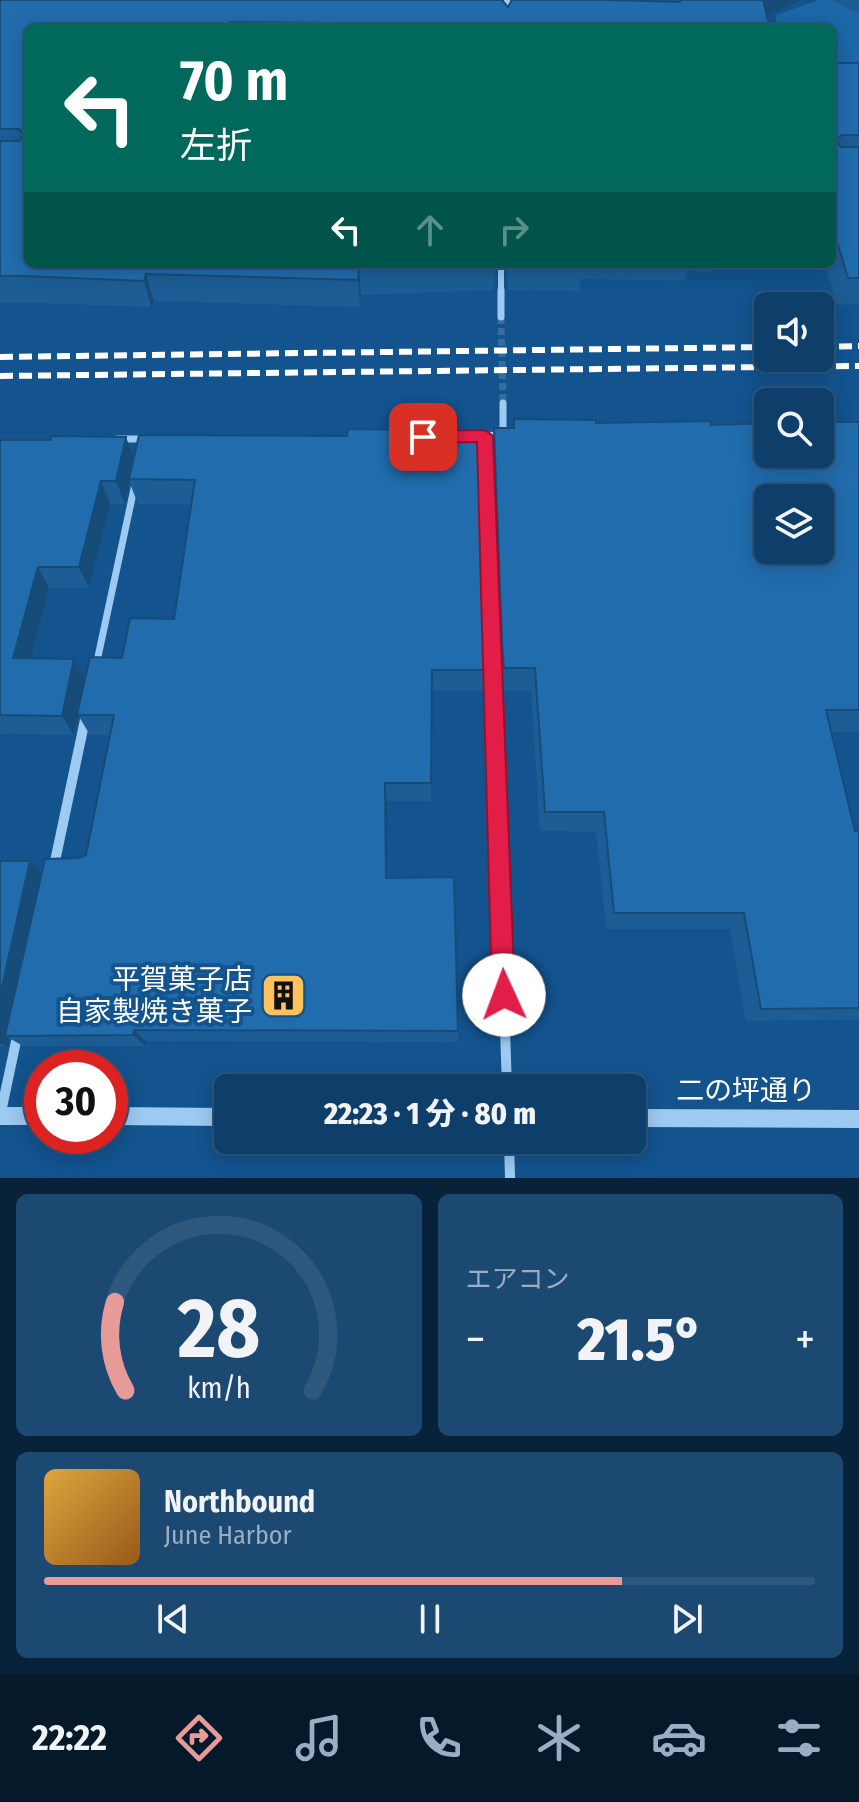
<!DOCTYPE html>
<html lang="ja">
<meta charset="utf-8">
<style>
:root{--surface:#0e3e6a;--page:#1c4972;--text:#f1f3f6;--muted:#9baec1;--line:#2e577e;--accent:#e69b98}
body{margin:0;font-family:"Fira Sans Condensed","Noto Sans JP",sans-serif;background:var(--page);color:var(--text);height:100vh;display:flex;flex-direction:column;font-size:30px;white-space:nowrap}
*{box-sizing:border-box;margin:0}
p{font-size:26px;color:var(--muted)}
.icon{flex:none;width:44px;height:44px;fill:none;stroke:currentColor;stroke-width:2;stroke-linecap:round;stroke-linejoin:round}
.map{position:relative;height:1178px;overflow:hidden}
.drawer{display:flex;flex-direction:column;gap:16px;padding:16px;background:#08223a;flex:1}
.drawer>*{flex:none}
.top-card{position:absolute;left:24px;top:24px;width:812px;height:244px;border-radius:12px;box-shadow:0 4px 20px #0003,0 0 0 2px var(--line);background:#00695c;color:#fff;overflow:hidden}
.buttons{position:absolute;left:754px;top:292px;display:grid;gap:16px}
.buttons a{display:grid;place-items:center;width:80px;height:80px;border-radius:12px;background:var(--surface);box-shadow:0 4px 20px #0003,0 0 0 2px var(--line);font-size:40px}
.speed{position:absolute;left:24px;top:1050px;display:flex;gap:16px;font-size:40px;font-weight:700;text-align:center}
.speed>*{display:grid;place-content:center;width:104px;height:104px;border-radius:50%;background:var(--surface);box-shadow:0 4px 20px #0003,0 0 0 2px var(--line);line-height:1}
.speed .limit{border:12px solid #d22;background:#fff;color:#111}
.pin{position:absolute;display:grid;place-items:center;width:68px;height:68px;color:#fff;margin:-34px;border-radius:16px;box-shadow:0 4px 12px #0006}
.me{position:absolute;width:88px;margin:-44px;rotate:358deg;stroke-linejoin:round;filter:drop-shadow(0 0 6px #0008)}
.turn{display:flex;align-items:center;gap:28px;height:168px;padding:0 24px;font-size:36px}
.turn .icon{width:104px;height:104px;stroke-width:2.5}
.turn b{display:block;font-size:56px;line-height:68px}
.lanes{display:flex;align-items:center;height:76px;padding:0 24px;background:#0003;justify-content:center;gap:40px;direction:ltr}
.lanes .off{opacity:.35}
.big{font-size:60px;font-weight:800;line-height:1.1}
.drawer .widget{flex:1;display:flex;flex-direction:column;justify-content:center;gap:12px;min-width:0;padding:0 28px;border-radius:12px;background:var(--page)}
.drawer .dial{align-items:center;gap:0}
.dial svg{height:208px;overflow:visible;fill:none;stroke:var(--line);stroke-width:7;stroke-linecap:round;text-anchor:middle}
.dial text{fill:var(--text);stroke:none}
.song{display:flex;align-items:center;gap:24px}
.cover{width:96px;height:96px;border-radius:12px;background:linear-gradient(135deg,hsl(40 70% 55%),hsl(30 70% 35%))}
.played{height:8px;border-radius:4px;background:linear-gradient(90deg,var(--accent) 75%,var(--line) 75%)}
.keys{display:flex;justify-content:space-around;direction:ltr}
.heat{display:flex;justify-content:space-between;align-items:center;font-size:44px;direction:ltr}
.drawer .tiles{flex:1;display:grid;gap:16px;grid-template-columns:1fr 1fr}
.widget:last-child{grid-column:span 2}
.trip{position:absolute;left:214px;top:1074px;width:432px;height:80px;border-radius:12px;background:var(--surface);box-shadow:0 4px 20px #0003,0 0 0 2px var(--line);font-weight:800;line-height:80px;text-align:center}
.tabs{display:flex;height:128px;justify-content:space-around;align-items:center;background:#06192a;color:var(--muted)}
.tabs .icon{width:56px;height:56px}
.tabs .selected{color:var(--accent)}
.tabs b{font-size:36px;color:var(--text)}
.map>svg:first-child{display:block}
.green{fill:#1b67a8}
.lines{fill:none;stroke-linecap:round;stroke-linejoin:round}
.minor-tunnel{stroke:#366d9f;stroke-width:7;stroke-dasharray:7 4;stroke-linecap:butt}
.minor-far2{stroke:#9dcaf1;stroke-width:6}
.minor-far1{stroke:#9dcaf1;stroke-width:7}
.minor{stroke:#9dcaf1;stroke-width:10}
.tertiary{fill:#9dcaf1;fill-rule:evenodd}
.rail{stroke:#fff;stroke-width:6;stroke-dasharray:13 6;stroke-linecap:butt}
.wall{fill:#1c5d95;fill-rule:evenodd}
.shaded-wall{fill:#174c79}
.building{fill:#216cad;stroke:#174c79;stroke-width:2;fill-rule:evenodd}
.route{fill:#e11d48;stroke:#92132f;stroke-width:2}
.labels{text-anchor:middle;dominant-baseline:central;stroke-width:8;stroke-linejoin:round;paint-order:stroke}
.near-poi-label{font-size:28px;fill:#fff;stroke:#13538e;text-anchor:end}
.near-street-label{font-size:28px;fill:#fff;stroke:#13538e}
</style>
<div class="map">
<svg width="859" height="1178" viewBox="0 0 859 1178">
<rect width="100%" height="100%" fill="#13538e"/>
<path class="green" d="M819 0H859V82L832 83V28H777L776 15Z"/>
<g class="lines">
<path class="minor-tunnel" d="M501 317 503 403"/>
<path class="minor-far2" d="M506 28 507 0
M501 264V292"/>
<path class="minor-far1" d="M501 290V317
M503 403V435
M473 436 503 435
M485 436 493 675
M117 439H147
M96 666 135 484"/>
<path class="minor" d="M493 673 507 1088
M54 866 86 715
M0 1117 18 1032
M509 1140 510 1178"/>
<path class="tertiary" d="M0 1107H42V1125H0Z
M110 1107 228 1108V1126L110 1125Z
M632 1109 859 1110V1128L632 1127Z"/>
<path class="rail" d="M820 347 859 346
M0 357 768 347
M0 376 859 366"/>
</g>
<path class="wall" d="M0 0 502 2 508 7 672 2V0H801L767 16 770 28H28V264H496L494 290 361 295 360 307 154 301 151 307 36 303H0Z
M832 0H859V14Z
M832 63H859V304L837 305 825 264H832Z
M507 264H715L713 272 687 271 684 281 581 279 579 291 508 290Z
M514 419 596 423 711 425 859 422V732H831L855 831H859V1020L746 1021 730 929H606L596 832 540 831 531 691H502L499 668 492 456 494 428H513Z
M139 435 488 670 486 691H432L431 801H387V878L458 1031 457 1042 146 1041 145 1046H23L9 1038 7 1047H0V861L42 873 79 858 86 855 110 735H90L78 715 74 735 0 734V440L133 458ZM129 481 138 504H192L174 619 122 658 86 678 74 659 31 658 49 588H89L110 504H125Z"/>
<path class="shaded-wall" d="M761 0H801L755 22Z
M359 268 361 295 360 307 358 280Z
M146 274 154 301 151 307 144 281Z
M126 437 134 460 125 504 116 481Z
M101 481 110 504 89 588 79 567Z
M38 567 49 588 26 678 13 658Z
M74 659 86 678 74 735 62 716Z
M385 783 387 801V894L386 878Z
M30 861 44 875 5 1036 9 1038 7 1047 0 1043V996Z
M134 1030 146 1041 145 1046 133 1035Z"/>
<path class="building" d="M0 0H502L508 7 512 0H607L680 2V0H763L770 28H332L333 23 230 22 228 28H28V264H476L359 268 358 280 146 274 144 281 25 276H0V141H19L24 134 19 129H0Z
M832 63H859V135H842L836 140 841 147H859V278H848L832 225Z
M514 419 596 420V423L711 421V425L768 423V454H820V422H859V710H826L855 831H859V1008L761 1009 744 913H614L604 812H545L535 668H504L502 644 494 428H514ZM768 498H820V550H768Z
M348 429 481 431 488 670H432L431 783H385L386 878 454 877 458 1031 134 1030 133 1035 5 1036 45 859 79 858 86 855 114 715H77L90 657 122 658 130 618 174 619 195 480 129 479 139 435 347 436Z
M52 436 126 437 116 481H101L79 567H38L13 658 74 659 62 716 0 715V440H50Z
M0 861H30L0 996Z"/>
<path class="route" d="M485 430 493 436 515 995 512 1003 504 1006 496 1003 492 995 477 442 423 443 415 437 423 431Z"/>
<defs>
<symbol id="building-square" viewBox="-11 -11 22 22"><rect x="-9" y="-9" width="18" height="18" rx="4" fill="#ffc25d" stroke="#13538e"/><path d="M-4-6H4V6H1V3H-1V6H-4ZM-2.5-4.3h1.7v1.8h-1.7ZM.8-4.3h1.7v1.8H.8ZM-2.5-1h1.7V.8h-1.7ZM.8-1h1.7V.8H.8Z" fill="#111"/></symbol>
</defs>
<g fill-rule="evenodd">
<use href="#building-square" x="258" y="970" width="51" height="51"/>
</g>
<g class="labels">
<g class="near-poi-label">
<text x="252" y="979">平賀菓子店<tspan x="252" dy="32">自家製焼き菓子</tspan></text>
</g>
<g class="near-street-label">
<text x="746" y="1090">二の坪通り</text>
</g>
</g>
</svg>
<div class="buttons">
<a><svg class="icon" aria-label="sound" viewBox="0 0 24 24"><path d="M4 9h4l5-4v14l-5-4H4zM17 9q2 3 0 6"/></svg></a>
<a><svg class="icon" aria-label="search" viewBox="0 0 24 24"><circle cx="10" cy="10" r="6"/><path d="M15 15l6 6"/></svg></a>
<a><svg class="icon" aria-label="layers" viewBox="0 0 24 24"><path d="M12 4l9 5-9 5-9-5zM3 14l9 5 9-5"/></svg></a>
</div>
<div class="speed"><div class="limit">30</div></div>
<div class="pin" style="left:423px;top:437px;background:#d93025"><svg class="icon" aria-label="arrive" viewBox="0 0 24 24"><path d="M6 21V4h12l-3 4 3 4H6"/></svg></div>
<svg class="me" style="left:504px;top:995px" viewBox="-20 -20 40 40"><circle r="19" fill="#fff"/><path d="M0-13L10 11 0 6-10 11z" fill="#e11d48"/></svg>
<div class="trip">22:23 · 1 分 · 80 m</div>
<div class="top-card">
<div class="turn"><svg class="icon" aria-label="left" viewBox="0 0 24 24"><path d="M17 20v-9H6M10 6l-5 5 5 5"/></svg><div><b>70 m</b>左折</div></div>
<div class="lanes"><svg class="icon" aria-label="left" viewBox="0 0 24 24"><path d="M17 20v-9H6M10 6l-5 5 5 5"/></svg><svg class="icon off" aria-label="ahead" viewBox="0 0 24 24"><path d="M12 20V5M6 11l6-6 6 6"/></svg><svg class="icon off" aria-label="right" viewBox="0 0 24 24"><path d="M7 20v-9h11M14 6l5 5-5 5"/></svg></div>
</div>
</div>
<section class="drawer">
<div class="tiles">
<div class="widget dial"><svg viewBox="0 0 100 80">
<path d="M14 69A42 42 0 1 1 86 69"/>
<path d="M14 69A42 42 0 0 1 10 35" stroke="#e69b98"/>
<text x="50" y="56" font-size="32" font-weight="700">28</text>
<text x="50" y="72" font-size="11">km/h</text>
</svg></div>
<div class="widget"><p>エアコン</p>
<div class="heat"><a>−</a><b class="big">21.5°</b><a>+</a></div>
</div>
<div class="widget">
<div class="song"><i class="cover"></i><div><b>Northbound</b><p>June Harbor</p></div></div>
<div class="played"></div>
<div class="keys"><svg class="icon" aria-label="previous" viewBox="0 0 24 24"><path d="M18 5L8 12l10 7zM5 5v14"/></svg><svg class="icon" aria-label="pause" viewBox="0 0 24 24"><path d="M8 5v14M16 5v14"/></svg><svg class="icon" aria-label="next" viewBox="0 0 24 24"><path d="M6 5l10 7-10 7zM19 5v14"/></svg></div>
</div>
</div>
</section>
<nav class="tabs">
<b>22:22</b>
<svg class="icon selected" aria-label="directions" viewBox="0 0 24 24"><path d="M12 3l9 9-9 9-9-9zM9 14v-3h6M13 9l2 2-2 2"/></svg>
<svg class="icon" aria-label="music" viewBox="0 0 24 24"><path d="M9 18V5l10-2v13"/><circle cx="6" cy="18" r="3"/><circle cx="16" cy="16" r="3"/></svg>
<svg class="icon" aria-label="phone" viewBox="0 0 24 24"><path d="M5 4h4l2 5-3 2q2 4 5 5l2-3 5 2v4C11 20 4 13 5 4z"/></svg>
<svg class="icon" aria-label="climate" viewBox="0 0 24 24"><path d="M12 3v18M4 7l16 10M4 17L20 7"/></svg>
<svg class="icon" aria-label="car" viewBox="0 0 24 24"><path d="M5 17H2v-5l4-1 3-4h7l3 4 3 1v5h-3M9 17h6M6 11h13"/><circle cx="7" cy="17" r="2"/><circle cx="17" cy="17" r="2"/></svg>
<svg class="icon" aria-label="filters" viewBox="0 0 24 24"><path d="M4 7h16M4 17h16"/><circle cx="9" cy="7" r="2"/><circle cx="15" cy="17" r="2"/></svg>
</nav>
